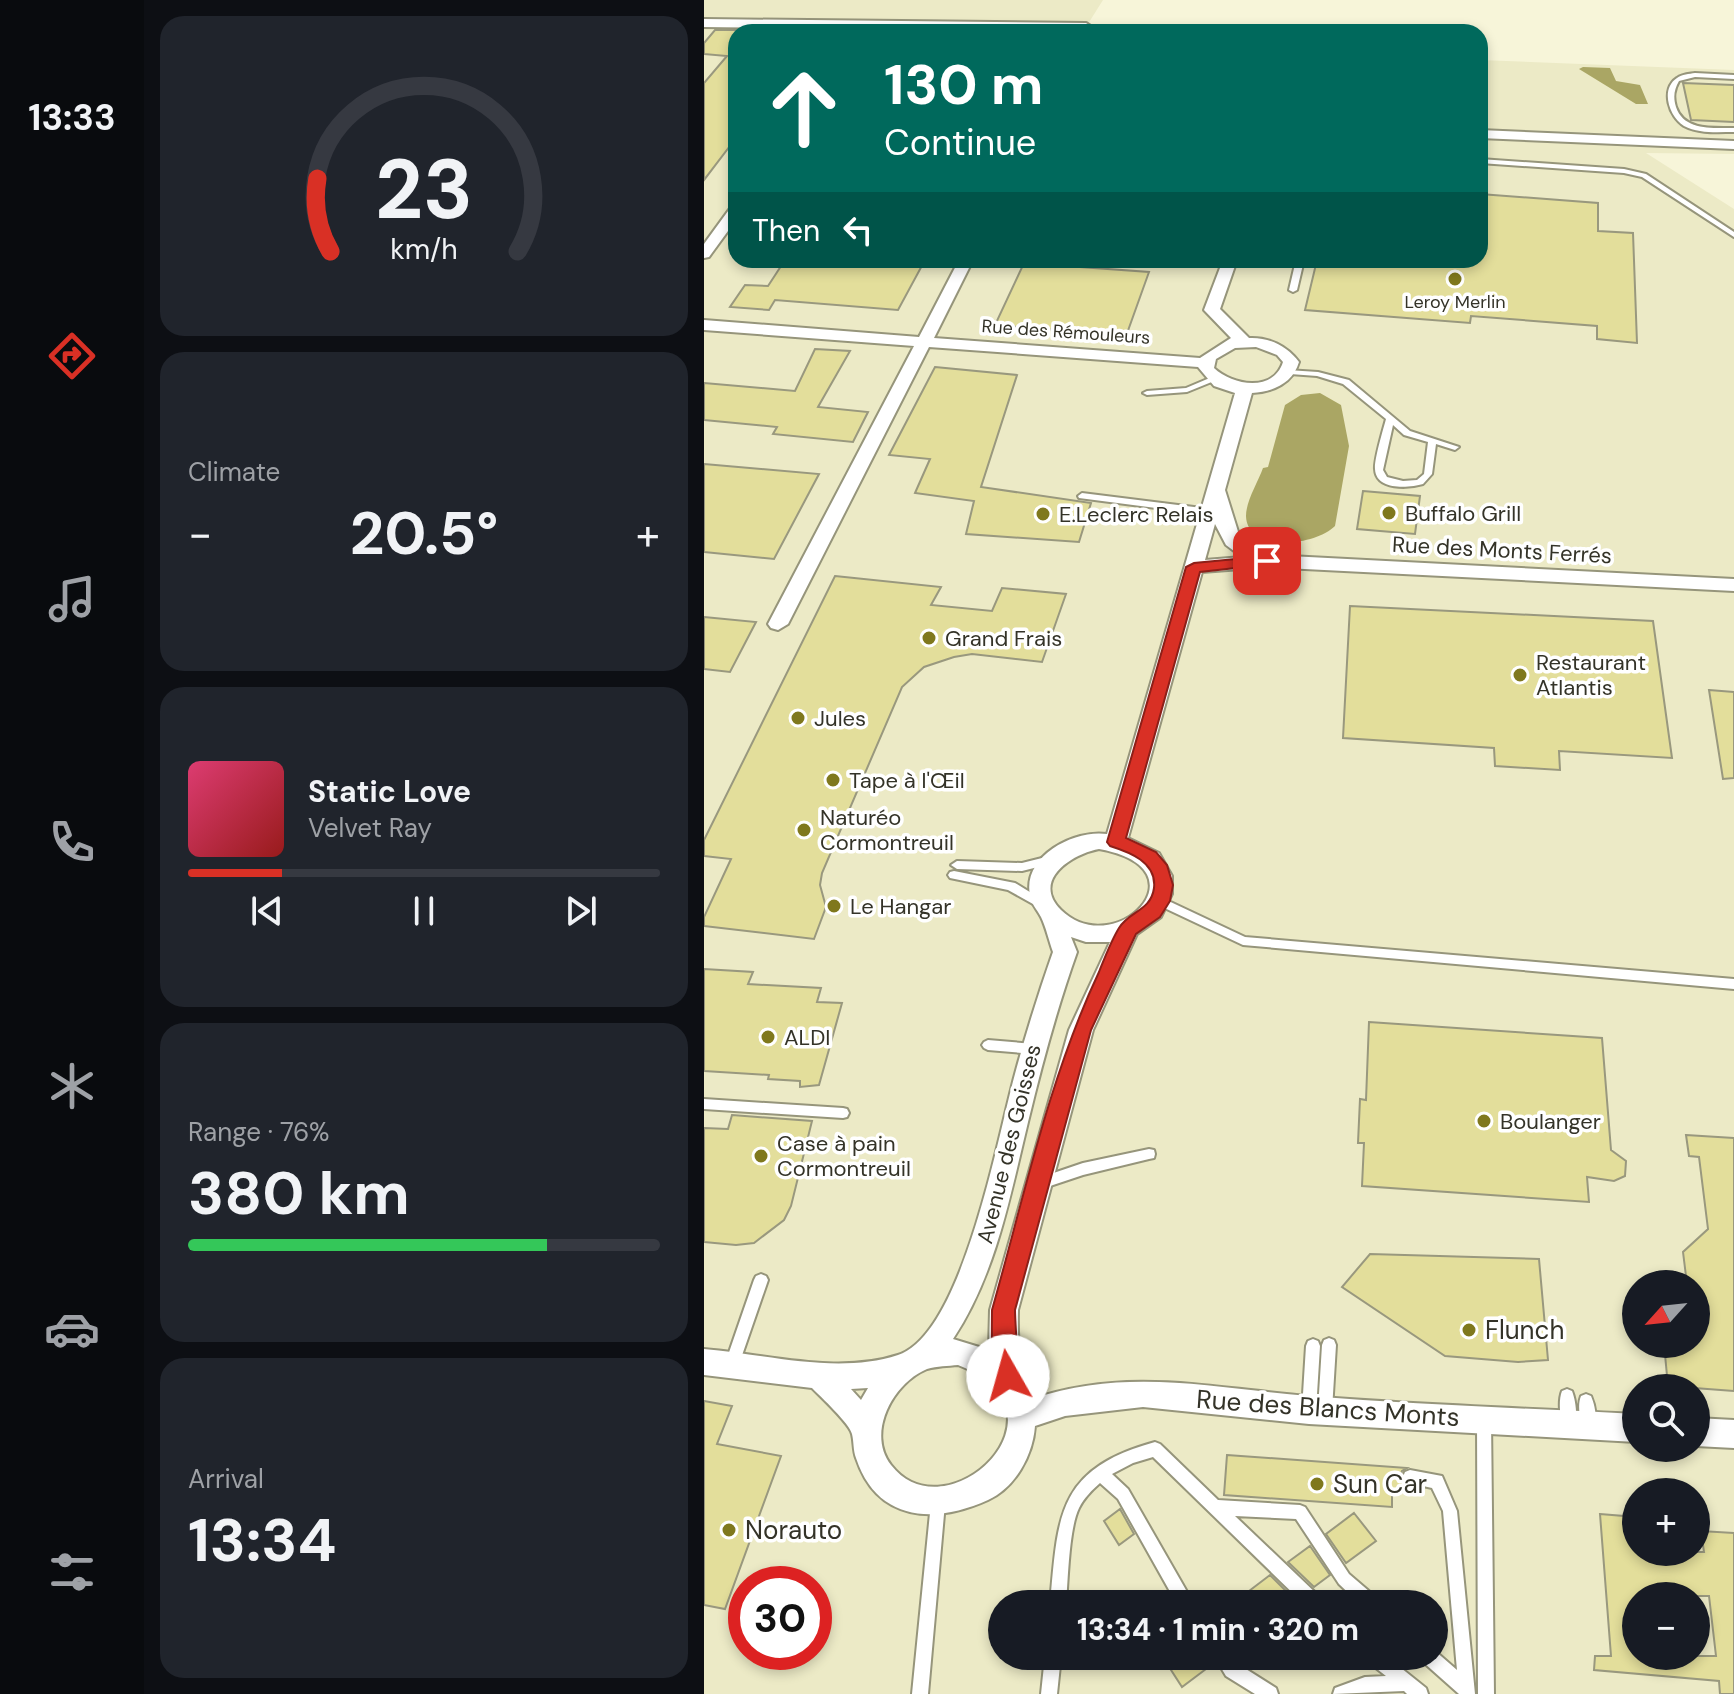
<!DOCTYPE html>
<meta charset="utf-8">
<style>
:root{--surface:#171b24;--page:#20242c;--text:#f1f3f6;--muted:#9ea1a6;--line:#363941;--accent:#d93025}
body{margin:0;font-family:"DM Sans",sans-serif;background:var(--page);color:var(--text);height:100vh;display:flex;flex-direction:column;font-size:30px;white-space:nowrap}
*{box-sizing:border-box;margin:0}
p{font-size:26px;color:var(--muted)}
.icon{flex:none;width:44px;height:44px;fill:none;stroke:currentColor;stroke-width:2;stroke-linecap:round;stroke-linejoin:round}
.map{position:relative;flex:1;overflow:hidden}
.panel{display:flex;flex-direction:column;gap:16px;padding:16px;background:#0d0f14;width:560px}
.panel>*{flex:none}
.banner{position:absolute;left:24px;top:24px;width:760px;height:244px;border-radius:24px;box-shadow:0 4px 12px #0003;background:#00695c;color:#fff;overflow:hidden}
.needle{width:52px;rotate:243deg}
.controls{position:absolute;left:918px;top:1270px;display:grid;gap:16px}
.controls a{display:grid;place-items:center;width:88px;height:88px;border-radius:50%;background:var(--surface);box-shadow:0 4px 12px #0003;font-size:40px}
.speed{position:absolute;left:24px;top:1566px;display:flex;gap:16px;font-size:40px;font-weight:700;text-align:center}
.speed>*{display:grid;place-content:center;width:104px;height:104px;border-radius:50%;background:var(--surface);box-shadow:0 4px 12px #0003;line-height:1}
.speed .limit{border:12px solid #d22;background:#fff;color:#111}
.pin{position:absolute;display:grid;place-items:center;width:68px;height:68px;color:#fff;margin:-34px;border-radius:16px;box-shadow:0 4px 12px #0006}
.me{position:absolute;width:88px;margin:-44px;rotate:353deg;stroke-linejoin:round;filter:drop-shadow(0 0 6px #0008)}
.turn{display:flex;align-items:center;gap:28px;height:168px;padding:0 24px;font-size:36px}
.turn .icon{width:104px;height:104px;stroke-width:2.5}
.turn b{display:block;font-size:56px;line-height:68px}
.then{display:flex;align-items:center;height:76px;padding:0 24px;background:#0003;gap:16px;font-size:30px}
.big{font-size:60px;font-weight:700;line-height:1.1}
.panel .tile{flex:1;display:flex;flex-direction:column;justify-content:center;gap:12px;min-width:0;padding:0 28px;border-radius:24px;background:var(--page)}
.panel .dial{align-items:center;gap:0}
.dial svg{height:208px;overflow:visible;fill:none;stroke:var(--line);stroke-width:7;stroke-linecap:round;text-anchor:middle}
.dial text{fill:var(--text);stroke:none}
.song{display:flex;align-items:center;gap:24px}
.cover{width:96px;height:96px;border-radius:12px;background:linear-gradient(135deg,hsl(340 70% 55%),hsl(0 70% 35%))}
.played{height:8px;border-radius:4px;background:linear-gradient(90deg,var(--accent) 20%,var(--line) 20%)}
.keys{display:flex;justify-content:space-around;direction:ltr}
.heat{display:flex;justify-content:space-between;align-items:center;font-size:44px;direction:ltr}
.charge{height:12px;border-radius:6px;background:linear-gradient(90deg,#34c759 76%,var(--line) 0)}
.trip{position:absolute;left:284px;top:1590px;width:460px;height:80px;border-radius:40px;background:var(--surface);box-shadow:0 4px 12px #0003;font-weight:700;line-height:80px;text-align:center}
main{display:flex;flex:1;min-height:0}
.dock{display:flex;flex-direction:column;width:144px;justify-content:space-around;align-items:center;background:#090b0e;color:var(--muted)}
.dock .icon{width:56px;height:56px}
.dock .current{color:var(--accent)}
.dock b{font-size:36px;color:var(--text)}
.map>svg:first-child{display:block}
.built{fill:#eceac6;fill-rule:evenodd}
.water{fill:#aaa664}
.building{fill:#e3de9b;stroke:#99987e;stroke-width:2;fill-rule:evenodd}
.lines{fill:none;stroke-linecap:round;stroke-linejoin:round}
.service-casing{stroke:#96957b;stroke-width:4}
.minor-casing{stroke:#96957b;stroke-width:4}
.service{fill:#fff;fill-rule:evenodd}
.minor{fill:#fff;fill-rule:evenodd}
.route{fill:#d93025;stroke:#8d1f18;stroke-width:2}
.poi-dot{fill:#7f781d;stroke:#fff;stroke-width:3}
.labels{text-anchor:middle;dominant-baseline:central;stroke-width:7;stroke-linejoin:round;paint-order:stroke}
.far-poi-label{font-size:18px;fill:#343328;stroke:#fff}
.far-street-label{font-size:18px;fill:#343328;stroke:#fff}
.poi-label{font-size:22px;fill:#343328;stroke:#fff;text-anchor:start}
.street-label{font-size:22px;fill:#343328;stroke:#fff}
.near-poi-label{font-size:26px;fill:#343328;stroke:#fff;text-anchor:start}
.near-street-label{font-size:26px;fill:#343328;stroke:#fff}
</style>
<main>
<nav class="dock">
<b>13:33</b>
<svg class="icon current" aria-label="directions" viewBox="0 0 24 24"><path d="M12 3l9 9-9 9-9-9zM9 14v-3h6M13 9l2 2-2 2"/></svg>
<svg class="icon" aria-label="music" viewBox="0 0 24 24"><path d="M9 18V5l10-2v13"/><circle cx="6" cy="18" r="3"/><circle cx="16" cy="16" r="3"/></svg>
<svg class="icon" aria-label="phone" viewBox="0 0 24 24"><path d="M5 4h4l2 5-3 2q2 4 5 5l2-3 5 2v4C11 20 4 13 5 4z"/></svg>
<svg class="icon" aria-label="climate" viewBox="0 0 24 24"><path d="M12 3v18M4 7l16 10M4 17L20 7"/></svg>
<svg class="icon" aria-label="car" viewBox="0 0 24 24"><path d="M5 17H2v-5l4-1 3-4h7l3 4 3 1v5h-3M9 17h6M6 11h13"/><circle cx="7" cy="17" r="2"/><circle cx="17" cy="17" r="2"/></svg>
<svg class="icon" aria-label="filters" viewBox="0 0 24 24"><path d="M4 7h16M4 17h16"/><circle cx="9" cy="7" r="2"/><circle cx="15" cy="17" r="2"/></svg>
</nav>
<section class="panel">
<div class="tile dial"><svg viewBox="0 0 100 80">
<path d="M14 69A42 42 0 1 1 86 69"/>
<path d="M14 69A42 42 0 0 1 9 41" stroke="#d93025"/>
<text x="50" y="56" font-size="32" font-weight="700">23</text>
<text x="50" y="72" font-size="11">km/h</text>
</svg></div>
<div class="tile"><p>Climate</p>
<div class="heat"><a>−</a><b class="big">20.5°</b><a>+</a></div>
</div>
<div class="tile">
<div class="song"><i class="cover"></i><div><b>Static Love</b><p>Velvet Ray</p></div></div>
<div class="played"></div>
<div class="keys"><svg class="icon" aria-label="previous" viewBox="0 0 24 24"><path d="M18 5L8 12l10 7zM5 5v14"/></svg><svg class="icon" aria-label="pause" viewBox="0 0 24 24"><path d="M8 5v14M16 5v14"/></svg><svg class="icon" aria-label="next" viewBox="0 0 24 24"><path d="M6 5l10 7-10 7zM19 5v14"/></svg></div>
</div>
<div class="tile"><p>Range · 76%</p><b class="big">380 km</b><div class="charge"></div></div>
<div class="tile"><p>Arrival</p><b class="big">13:34</b></div>
</section>
<div class="map">
<svg width="1030" height="1694" viewBox="0 0 1030 1694">
<rect width="100%" height="100%" fill="#f7f5d9"/>
<path class="built" d="M0 0H399L382 27 389 32H32V260H776V60L1030 70V154L942 153 1030 209V1694H0ZM932 1284H992V1344H932ZM932 1388H992V1448H932ZM932 1492H992V1552H932ZM42 1584H110V1652H42ZM932 1596H992V1656H932ZM298 1604H730V1656H298Z"/>
<path class="water" d="M879 67 906 68 912 81 936 85 944 104H932L875 69Z
M616 393 637 405 645 446 631 526C610 547 543 552 542 516 542 501 554 482 559 468L564 467 581 405 597 395Z"/>
<path class="building" d="M11 30H32V138L0 180V83L23 56 0 54V43Z
M979 83 1030 85V122L987 120Z
M776 194 894 203V231L929 233 933 343 893 339V326L767 316 766 323 601 310 613 260H776Z
M81 260H221L194 310 71 300 65 310 26 307 41 285 64 286Z
M320 263 445 272 421 339 399 337 400 334 291 325Z
M111 349 146 351 114 407 164 412 149 442 69 434 73 427 0 420V383L91 391Z
M231 367 313 375 277 487 387 503 375 542 262 534 270 501 211 493 226 459 185 455Z
M0 464 115 474 70 559 0 552Z
M659 491 716 496 711 534 653 529Z
M131 576 237 587 227 605 288 611 298 588 362 594 338 662 268 654 250 657 220 667 198 687 118 873 116 885 122 907 110 939 0 926V917L27 859 0 856V840Z
M646 606 949 621 968 758 855 751 856 770 791 766 790 748 639 738Z
M0 617 52 622 26 672 0 669Z
M1005 690 1030 692V778L1019 779Z
M0 969 49 972 44 984 117 988 113 1002 138 1003 115 1085 96 1087V1081L64 1079 65 1075 0 1071Z
M665 1022 898 1038 907 1150 922 1161 921 1176 910 1181 883 1177 885 1202 658 1186 660 1143H654L656 1099 662 1100Z
M28 1115 108 1121 87 1206 80 1220 50 1243 32 1245 0 1242V1128L24 1129Z
M982 1135 1030 1138V1391L964 1386 960 1344H992V1284H983L979 1252 1004 1229 995 1157 985 1156Z
M666 1254 835 1259 844 1360 814 1362 741 1356 638 1287Z
M0 1401 28 1406 13 1444 77 1456 21 1609 0 1605Z
M523 1455 703 1468 698 1471 696 1478 700 1485 706 1486V1493L688 1491V1507L520 1495Z
M416 1509 430 1534 415 1545 400 1521Z
M650 1513 672 1541 642 1563 622 1534Z
M896 1514 932 1517V1552H1000L997 1531 1030 1533V1694H1016L1015 1681 890 1670 891 1656H907ZM932 1596H1005L1012 1656H932Z
M606 1546 626 1575 610 1587 584 1562Z
M566 1575 592 1601 588 1604H528Z
M458 1656H507L510 1663 478 1687Z"/>
<g class="lines">
<defs>
<path id="service" d="M991 73 1030 75V79L991 77 975 81C970 90 969 97 972 107 980 131 1009 128 1030 128V132C1014 132 995 134 980 126 965 117 956 89 973 78 978 74 985 74 991 73Z
M776 159 920 169 942 174 1030 232V237L938 177 920 173 776 163Z
M592 260H600L593 290 589 292 585 290Z
M583 370 614 372 645 380 706 431 755 447 751 450 732 444 728 474 719 484C705 488 672 491 671 469 670 460 679 430 682 419L639 384 613 376 586 374H583ZM689 425 700 435 724 442 720 474 713 480 699 481 683 477 679 470Z
M508 377H511L515 379 483 392 443 395 439 393 443 391 482 388Z
M378 493 506 509 510 512 506 515 375 498 374 496Z
M346 856 352 860 350 863 318 871 253 869 247 865 253 861 318 863Z
M250 871 311 883 342 902 344 905 342 908 338 909 304 890 246 878 244 875 246 872Z
M456 897 541 937 1030 979V989L539 945 452 904 450 901 452 898Z
M284 1040 330 1044 334 1045 336 1049 334 1053 330 1054 284 1050 280 1048 278 1045 280 1042Z
M0 1099 139 1108 143 1109 145 1113 143 1117 139 1118 0 1109Z
M445 1149 450 1150 451 1154 450 1158 445 1159 379 1175 337 1189 332 1187 330 1183 332 1179 379 1163Z
M57 1274 62 1276 64 1280 35 1364 33 1369 28 1371 23 1369 21 1364 50 1280 52 1276Z
M625 1338 630 1340 632 1345 628 1410 626 1415 621 1417 616 1415 614 1410 618 1345 620 1340Z
M609 1339 614 1341 616 1346 612 1410 610 1415 605 1417 600 1415 598 1410 602 1346 604 1341Z
M863 1389 868 1391C872 1401 874 1419 870 1429L865 1431 860 1429C856 1419 854 1401 858 1391Z
M882 1394 887 1396C891 1405 894 1421 890 1430L885 1432 880 1430C876 1421 873 1405 877 1396Z
M780 1412 785 1414 787 1419 790 1694H774L773 1419 775 1414Z
M451 1442 456 1444 514 1500 596 1505 601 1507 645 1574 673 1598 675 1604H656L635 1584 592 1519 531 1516 617 1598 619 1604H600L449 1457 429 1463 408 1474 424 1489 490 1604H473L414 1499 396 1483C388 1490 380 1498 375 1508 365 1528 364 1580 362 1604H346C354 1515 353 1469 451 1442Z
M706 1470 738 1476 753 1511 771 1694H755L719 1662 717 1656H730V1650L753 1670 739 1511 728 1488 701 1482 699 1477 701 1472Z
M234 1496 239 1498 241 1503 224 1694H208L227 1503 229 1498Z
M341 1656H357L353 1694H337Z
M510 1656H528L534 1664 572 1688 574 1694H551L522 1676Z
M662 1656H682L722 1688 724 1694H703L700 1691 629 1694 631 1688 661 1677 682 1676 664 1662Z"/>
<path id="minor" d="M0 19 382 23 388 27 385 32H373L0 27Z
M776 130 1030 141V149L776 138Z
M32 206V220L5 257 0 258V244L27 207Z
M255 260H269L230 338 496 358 527 338 500 310 519 260H533L516 309 545 338C565 337 583 346 595 362 589 383 569 392 548 393L521 490 536 538 565 555 1030 579V591L563 567 498 572 424 838 455 853 468 876V894L457 917 433 934 389 1030 314 1310C313 1349 316 1363 328 1399 424 1367 507 1388 605 1396 713 1405 823 1408 932 1414V1442L605 1424 439 1407 361 1416 331 1426C329 1455 311 1488 284 1500 231 1524 173 1522 152 1458 149 1450 150 1442 148 1434 146 1424 117 1397 108 1388L0 1375V1349C62 1354 133 1375 194 1355 259 1334 294 1135 311 1074 322 1033 335 992 349 952 345 941 342 927 337 917 333 909 327 904 326 895 318 856 371 829 403 834L531 393 510 386 494 367 225 347 84 624 74 630 67 628 64 624 210 346 0 330V320L215 337ZM552 347 573 355 579 362C569 393 528 385 510 368L512 359 531 348ZM511 524 522 545 538 557 501 560ZM395 849C505 869 410 962 357 910 327 880 368 854 395 849ZM367 937 382 942H406L365 1030 286 1310 285 1350 249 1339C292 1274 306 1196 324 1122 338 1064 353 1008 373 952ZM254 1365C376 1411 243 1537 187 1465 162 1433 189 1383 223 1369 233 1366 244 1366 254 1365ZM164 1388 157 1400 147 1389Z
M992 1418 1030 1420V1448L992 1446Z"/>
</defs>
<use href="#service" class="service-casing"/>
<use href="#minor" class="minor-casing"/>
<use href="#service" class="service"/>
<use href="#minor" class="minor"/>
</g>
<path class="route" d="M563 556 570 561 568 564 496 572 422 838 452 852 463 865 469 885 466 901 456 917 432 934 387 1030 311 1310C311 1325 316 1376 312 1384L304 1387 296 1384C286 1360 288 1335 288 1310 320 1197 345 1078 395 972 401 957 407 941 415 928 425 911 447 911 450 888 453 862 425 852 406 846L403 842 482 567 490 563Z"/>
<g class="poi-dot">
<circle cx="751" cy="279" r="8"/>
<circle cx="685" cy="513" r="8"/>
<circle cx="339" cy="514" r="8"/>
<circle cx="225" cy="638" r="8"/>
<circle cx="816" cy="675" r="8"/>
<circle cx="94" cy="718" r="8"/>
<circle cx="129" cy="780" r="8"/>
<circle cx="100" cy="830" r="8"/>
<circle cx="130" cy="906" r="8"/>
<circle cx="64" cy="1037" r="8"/>
<circle cx="780" cy="1121" r="8"/>
<circle cx="57" cy="1156" r="8"/>
<circle cx="765" cy="1330" r="8"/>
<circle cx="613" cy="1484" r="8"/>
<circle cx="25" cy="1530" r="8"/>
</g>
<g class="labels">
<g class="far-poi-label">
<text x="751" y="302">Leroy Merlin</text>
</g>
<g class="far-street-label">
<text transform="translate(362 332) rotate(4)">Rue des Rémouleurs</text>
</g>
<g class="poi-label">
<text x="701" y="513">Buffalo Grill</text>
<text x="355" y="514">E.Leclerc Relais</text>
<text x="241" y="638">Grand Frais</text>
<text x="832" y="662">Restaurant<tspan x="832" dy="25">Atlantis</tspan></text>
<text x="110" y="718">Jules</text>
<text x="145" y="780">Tape à l'Œil</text>
<text x="116" y="817">Naturéo<tspan x="116" dy="25">Cormontreuil</tspan></text>
<text x="146" y="906">Le Hangar</text>
<text x="80" y="1037">ALDI</text>
<text x="796" y="1121">Boulanger</text>
<text x="73" y="1143">Case à pain<tspan x="73" dy="25">Cormontreuil</tspan></text>
</g>
<g class="street-label">
<text transform="translate(798 550) rotate(3)">Rue des Monts Ferrés</text>
<text transform="translate(305 1144) rotate(-76)">Avenue des Goisses</text>
</g>
<g class="near-poi-label">
<text x="781" y="1330">Flunch</text>
<text x="629" y="1484">Sun Car</text>
<text x="41" y="1530">Norauto</text>
</g>
<g class="near-street-label">
<text transform="translate(624 1408) rotate(4)">Rue des Blancs Monts</text>
</g>
</g>
</svg>
<div class="controls">
<a><svg class="needle" viewBox="-14 -14 28 28"><path d="M0-13l5 13h-10z" fill="#e53935"/><path d="M0 13l5-13h-10z" fill="#9ea1a6"/></svg></a>
<a><svg class="icon" aria-label="search" viewBox="0 0 24 24"><circle cx="10" cy="10" r="6"/><path d="M15 15l6 6"/></svg></a>
<a>+</a>
<a>−</a>
</div>
<div class="speed"><div class="limit">30</div></div>
<div class="pin" style="left:563px;top:561px;background:#d93025"><svg class="icon" aria-label="arrive" viewBox="0 0 24 24"><path d="M6 21V4h12l-3 4 3 4H6"/></svg></div>
<svg class="me" style="left:304px;top:1376px" viewBox="-20 -20 40 40"><circle r="19" fill="#fff"/><path d="M0-13L10 11 0 6-10 11z" fill="#d93025"/></svg>
<div class="trip">13:34 · 1 min · 320 m</div>
<div class="banner">
<div class="turn"><svg class="icon" aria-label="ahead" viewBox="0 0 24 24"><path d="M12 20V5M6 11l6-6 6 6"/></svg><div><b>130 m</b>Continue</div></div>
<div class="then">Then<svg class="icon" aria-label="left" viewBox="0 0 24 24"><path d="M17 20v-9H6M10 6l-5 5 5 5"/></svg></div>
</div>
</div>
</main>
